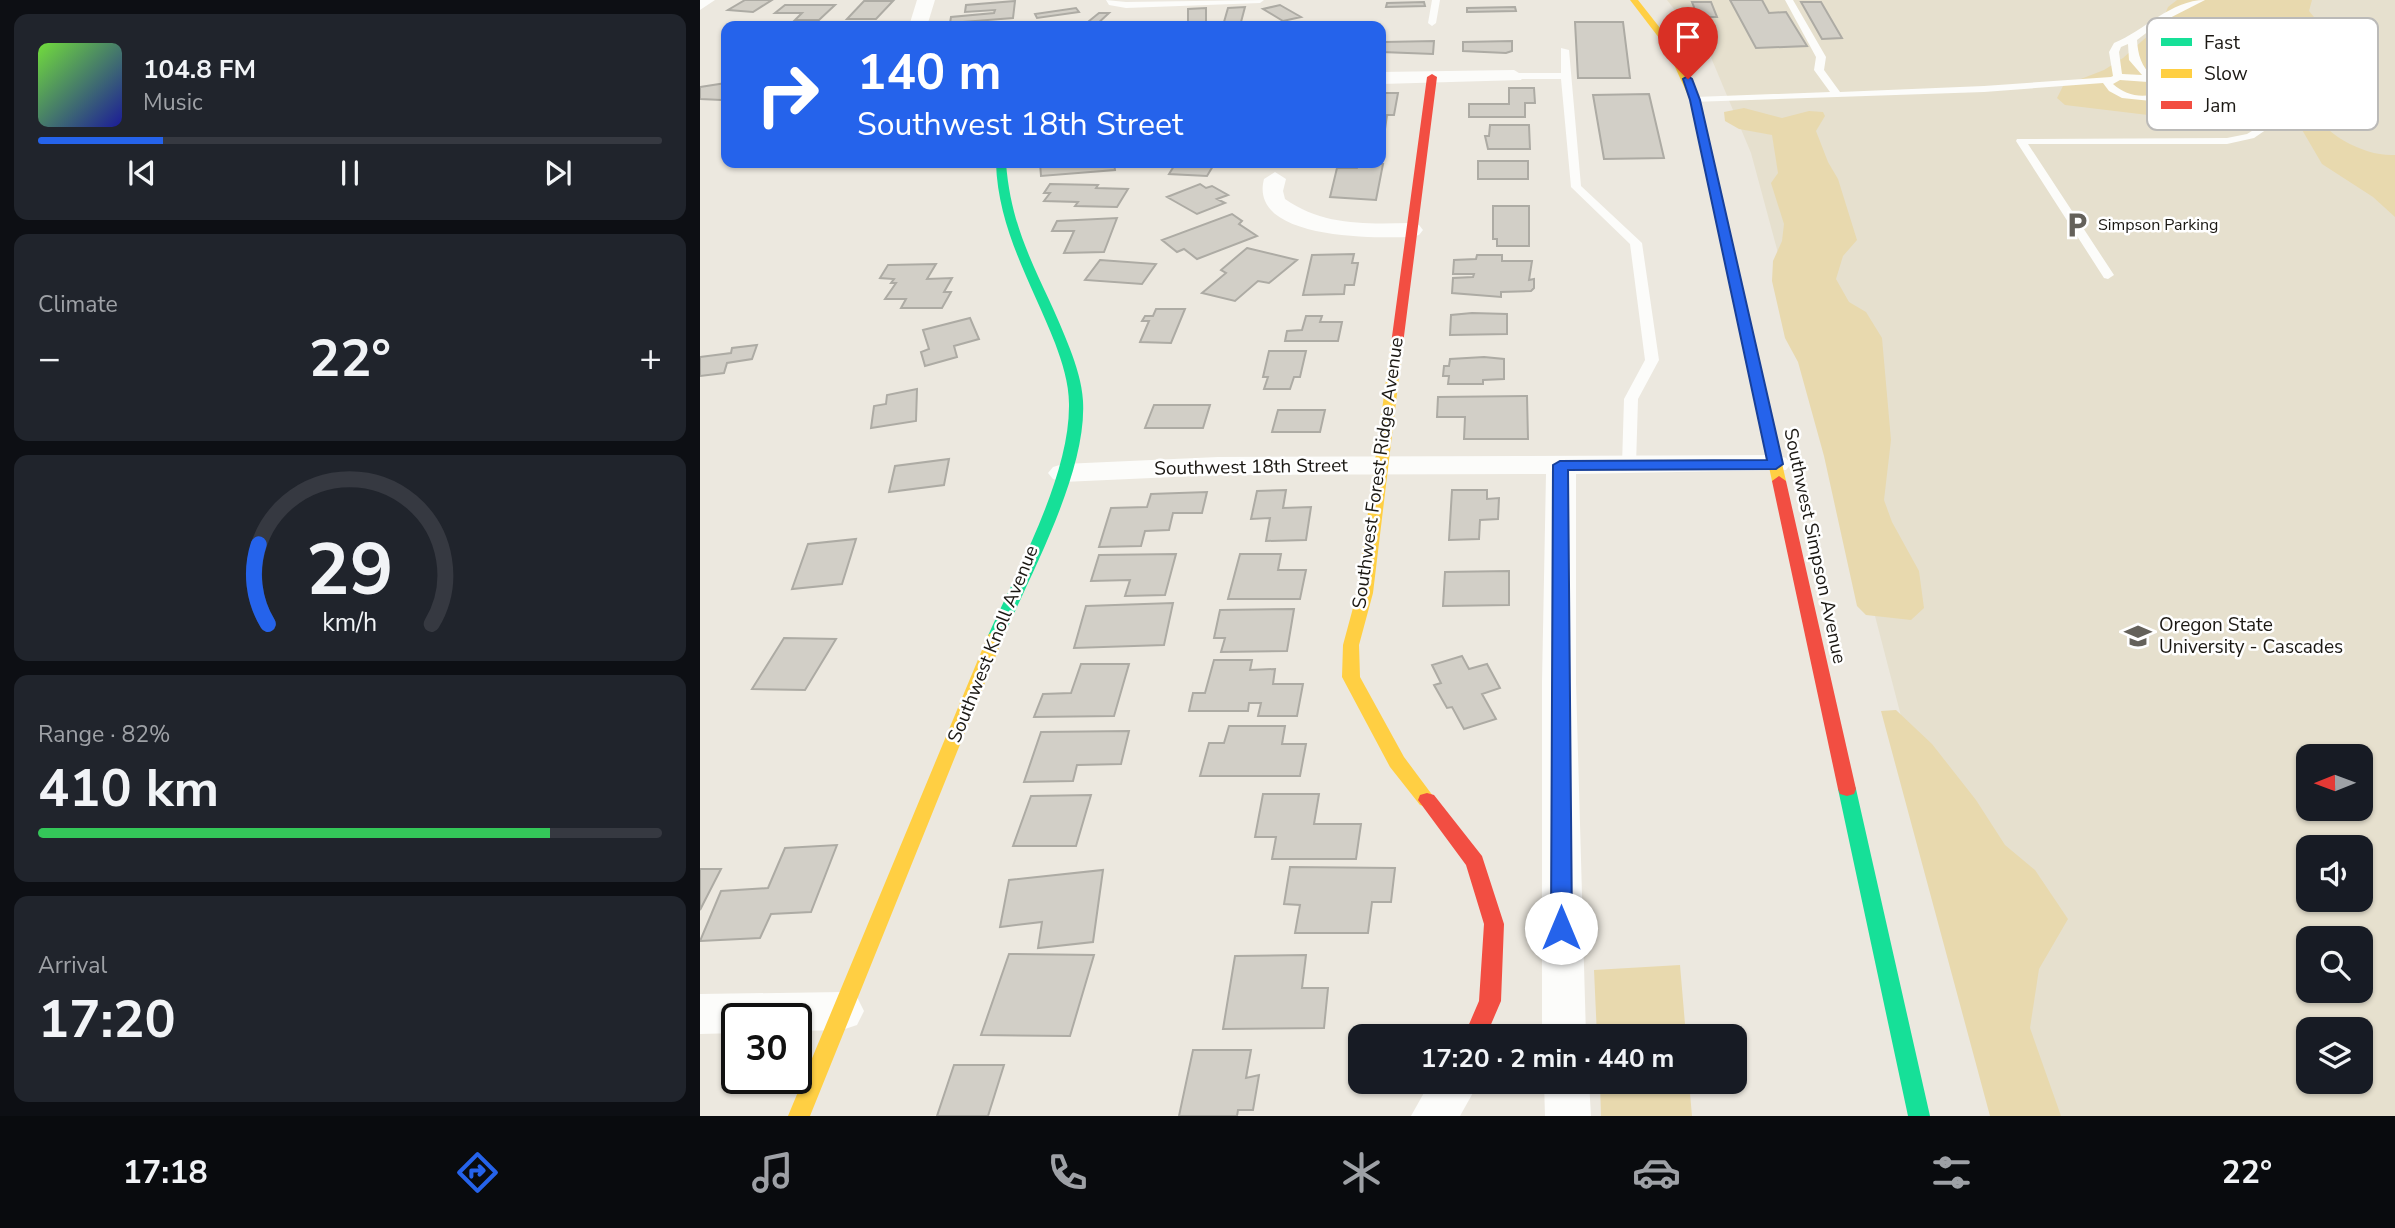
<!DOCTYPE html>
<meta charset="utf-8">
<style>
:root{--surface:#171b24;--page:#20242c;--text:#f1f3f6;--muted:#9ea1a6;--line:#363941;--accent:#2563eb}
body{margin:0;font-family:"Nunito Sans",sans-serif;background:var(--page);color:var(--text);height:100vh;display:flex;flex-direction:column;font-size:26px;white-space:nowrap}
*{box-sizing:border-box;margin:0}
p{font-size:23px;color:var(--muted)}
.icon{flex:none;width:38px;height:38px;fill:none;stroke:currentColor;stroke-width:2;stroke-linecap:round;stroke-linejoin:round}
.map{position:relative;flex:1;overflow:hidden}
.sheet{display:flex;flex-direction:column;gap:14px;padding:14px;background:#0d0f14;width:700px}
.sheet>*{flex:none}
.top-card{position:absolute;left:21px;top:21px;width:665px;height:147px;border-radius:14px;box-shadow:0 2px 5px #0004;background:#2563eb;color:#fff;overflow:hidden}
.needle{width:46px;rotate:269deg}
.tools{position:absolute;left:1596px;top:744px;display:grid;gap:14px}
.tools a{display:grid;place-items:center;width:77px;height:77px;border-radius:14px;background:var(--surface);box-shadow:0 2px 5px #0004;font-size:35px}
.speed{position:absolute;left:21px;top:1003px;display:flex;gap:14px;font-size:35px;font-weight:700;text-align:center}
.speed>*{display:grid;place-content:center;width:91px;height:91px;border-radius:50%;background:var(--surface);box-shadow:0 2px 5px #0004;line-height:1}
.speed .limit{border:4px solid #111;border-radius:10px;background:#fff;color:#111}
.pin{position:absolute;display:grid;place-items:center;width:60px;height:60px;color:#fff;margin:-72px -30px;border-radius:50% 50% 50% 0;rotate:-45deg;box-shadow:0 0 7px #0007}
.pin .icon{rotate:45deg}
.me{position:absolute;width:77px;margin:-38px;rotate:0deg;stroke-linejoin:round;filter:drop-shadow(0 0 5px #0008)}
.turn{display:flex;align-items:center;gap:24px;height:147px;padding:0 21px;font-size:32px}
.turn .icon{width:91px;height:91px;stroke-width:2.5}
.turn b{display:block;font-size:49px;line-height:60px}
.big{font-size:52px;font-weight:700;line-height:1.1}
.sheet .card{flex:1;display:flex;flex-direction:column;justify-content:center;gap:10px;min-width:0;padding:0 24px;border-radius:14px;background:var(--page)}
.sheet .dial{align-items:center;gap:0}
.dial svg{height:182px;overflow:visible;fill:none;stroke:var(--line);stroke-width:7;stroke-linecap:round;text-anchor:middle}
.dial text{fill:var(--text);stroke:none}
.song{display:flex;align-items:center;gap:21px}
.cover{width:84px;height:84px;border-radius:10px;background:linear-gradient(135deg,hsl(100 70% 55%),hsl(240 70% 35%))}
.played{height:7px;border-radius:4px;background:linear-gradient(90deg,var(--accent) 20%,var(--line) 20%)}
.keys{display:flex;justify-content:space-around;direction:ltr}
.heat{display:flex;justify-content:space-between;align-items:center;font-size:38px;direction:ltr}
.charge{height:10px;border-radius:5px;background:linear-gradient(90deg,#34c759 82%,var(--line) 0)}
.trip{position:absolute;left:648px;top:1024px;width:399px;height:70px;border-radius:14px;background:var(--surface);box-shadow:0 2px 5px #0004;font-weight:700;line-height:70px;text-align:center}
.dock{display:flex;height:112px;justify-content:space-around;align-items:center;background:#090b0e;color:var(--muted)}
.dock .icon{width:49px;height:49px}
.dock .current{color:var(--accent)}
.dock b{font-size:32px;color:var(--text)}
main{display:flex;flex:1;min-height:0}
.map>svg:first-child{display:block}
.built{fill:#e6e0ce;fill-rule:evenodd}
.green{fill:#e8d9ae}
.building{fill:#d2cfc7;stroke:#adaba4;stroke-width:2}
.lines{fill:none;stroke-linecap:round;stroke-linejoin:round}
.lane{fill:#fcfcfa;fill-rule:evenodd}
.street{fill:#fcfcfa;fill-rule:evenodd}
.fast{fill:#16e098;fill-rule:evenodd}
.slow{fill:#ffcf43;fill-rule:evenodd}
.jam{fill:#f24e42;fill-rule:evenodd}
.route{fill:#2563eb;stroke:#184099;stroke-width:2}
.labels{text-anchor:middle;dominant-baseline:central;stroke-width:5;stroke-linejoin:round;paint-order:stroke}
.far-poi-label{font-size:16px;fill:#1b1813;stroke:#fff;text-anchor:start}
.street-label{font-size:19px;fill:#1b1813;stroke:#fff}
.poi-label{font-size:19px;fill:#1b1813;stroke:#fff;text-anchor:start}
.key{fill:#fff;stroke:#bbbab8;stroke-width:2}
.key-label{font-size:19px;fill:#1b1813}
</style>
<main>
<section class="sheet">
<div class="card">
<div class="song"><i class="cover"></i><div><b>104.8 FM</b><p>Music</p></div></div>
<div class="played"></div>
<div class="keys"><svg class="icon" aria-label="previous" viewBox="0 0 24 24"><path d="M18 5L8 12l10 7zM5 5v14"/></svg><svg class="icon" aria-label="pause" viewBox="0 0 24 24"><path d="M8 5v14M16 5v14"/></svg><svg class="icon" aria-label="next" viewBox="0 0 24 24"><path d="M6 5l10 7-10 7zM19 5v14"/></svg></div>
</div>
<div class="card"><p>Climate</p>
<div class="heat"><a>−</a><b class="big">22°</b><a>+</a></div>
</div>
<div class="card dial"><svg viewBox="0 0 100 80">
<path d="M14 69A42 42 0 1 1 86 69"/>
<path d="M14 69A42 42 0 0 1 10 34" stroke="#2563eb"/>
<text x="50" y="56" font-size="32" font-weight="700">29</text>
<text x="50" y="72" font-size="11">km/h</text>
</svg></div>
<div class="card"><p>Range · 82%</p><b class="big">410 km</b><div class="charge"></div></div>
<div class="card"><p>Arrival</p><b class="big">17:20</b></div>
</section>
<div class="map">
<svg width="1695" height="1116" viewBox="0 0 1695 1116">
<rect width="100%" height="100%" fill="#ece8df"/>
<path class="built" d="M967 0H1695V1116H1305L1149 516 1051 153 1010 55ZM1608 756H1661V808H1608ZM1608 847H1661V900H1608ZM1608 938H1661V990H1608ZM1608 1029H1661V1082H1608Z"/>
<path class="green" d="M1477 0H1612L1609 11 1614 17 1610 22 1583 28 1577 33 1583 48 1582 67 1570 84 1552 91 1520 82H1500L1458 73 1452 75 1464 92 1461 99 1507 110 1518 120 1511 126 1496 127 1448 115 1365 105 1357 98 1363 86 1404 70 1423 58 1461 24 1468 7Z
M1600 99 1611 105C1620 134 1666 157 1695 155V217L1673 197 1622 164 1587 104 1592 100Z
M1044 108 1082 118 1109 111 1123 112 1125 116 1116 131 1128 162 1138 179 1157 240 1143 256 1136 279 1149 302 1166 312 1182 338 1191 440 1184 500 1192 522 1219 571 1224 608 1211 620 1166 615 1157 606 1124 456 1098 362 1085 338 1072 281 1073 261 1082 241 1084 224 1071 183 1078 173 1072 135 1039 129 1025 121 1024 112Z
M1196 710 1232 744 1276 800 1305 845 1335 870 1368 919 1339 969 1330 1028 1361 1116H1290L1181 711Z
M980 965 986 1036H897L894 970Z
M900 1082H989L992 1116H901Z"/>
<path class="building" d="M45 0H72L53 12 28 10Z
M1030 0H1062L1069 13 1086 12 1107 46 1056 48Z
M164 1H193L176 19H147Z
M315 1 313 18 250 23 251 17 294 13 295 10 265 12 266 5Z
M724 2 725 6 686 7 687 3Z
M992 2H1011L1017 17H998Z
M1101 2H1121L1142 38 1122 39Z
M85 5H135L119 20H95L102 13H75Z
M580 5 601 17 583 21 563 9Z
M545 7 541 22H524L528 8Z
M815 7 816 11 767 12V8Z
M376 8 379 12 337 18 335 14Z
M506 8V24L488 25V9Z
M399 13H409L395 26H383Z
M875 22H923L930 78H878Z
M734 41 733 54 682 52 684 42Z
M812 41V51L806 53 763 51V42Z
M26 83V97L22 100 0 99V87Z
M809 88H834L835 103H825V117H769V104H809Z
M681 93H698L694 115H687L685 129H681Z
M949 94 964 158 904 159 893 95Z
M790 125H829L830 149H788L785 136H789Z
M778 161H828V179H778Z
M340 163H414L415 170 341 176Z
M472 163H511L510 166H513L507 176 469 174 474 166H470Z
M658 164H683L676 200 630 197 637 168H657Z
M350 184 398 185 396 188 428 189 417 207 375 206 378 202 344 201 350 193H344Z
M500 184 506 188 512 186 528 195 517 199 525 203 497 214 467 197Z
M793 206H829V246H797V239H793Z
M532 214 542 221 539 224 557 236 497 259 484 249 477 252 462 240Z
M417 218 404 252 364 253 374 231H352L357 221Z
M547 248 597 260 569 283 558 281 535 301 502 293 526 273 521 270Z
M654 254 652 263H658L654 285H645L644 294 603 295 612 255Z
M777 255H802V261H832L829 280 834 279V288L831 291 801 292V297L752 293 753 278 773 277 774 274H753L754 260 776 259Z
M400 260 456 264 442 284 385 280Z
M236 264 227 279 252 278 244 292H251L242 308H201L206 299H185L196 283H191L194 279 180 278 188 265Z
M456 309H485L471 343 440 342 449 321H442L445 316H453Z
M772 313 807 314V334L750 335 751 315Z
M606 316H622L620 322H642L638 341H585L587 331 602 330Z
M270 318 279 339 254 346 257 357 225 366 221 352 229 349 223 330Z
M57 345 52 359 27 363 24 373 0 376V357L31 353 32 348Z
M569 351H606L600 377H594L590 389H564L568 377H563Z
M784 357 804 359V379L783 380V384H748L749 376H743L744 366H749L750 359Z
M217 389 216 421 171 428 174 406 186 404 187 395Z
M827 396 828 439H764L765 417H737L738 397Z
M454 405H510L503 428H445Z
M578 410H625L620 432H572Z
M249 459 244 485 189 492 195 466Z
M586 490 583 508 611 507 606 540 566 541 570 518 551 519 557 491Z
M752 490H787V499L799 498 798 519 780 520 779 539 749 540Z
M507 492 502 513H473L469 530 445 531 441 546 399 547 411 508 447 507 451 494Z
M156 539 142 584 92 589 108 544Z
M476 554 465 595 425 596 430 580 391 581 399 555Z
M540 554H581L578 570H606L600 599H528Z
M809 571V605L743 606 745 572Z
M473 603 464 645 374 648 386 606Z
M594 609 587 651 521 652 525 638H514L520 610Z
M84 638 136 639 105 690 52 689Z
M762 656 769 669 787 664 800 688 782 694 796 719 764 729 752 707 747 708 734 685 741 683 732 665Z
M514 660H552L550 670 575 669 573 684H603L597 716H558L561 703H549L548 711H489L493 693H505Z
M381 664H429L414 716 334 717 343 694 371 693Z
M529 726H585L582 744H606L600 776H500L509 743H524Z
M429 731 421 764 377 765 373 781 324 782 341 732Z
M563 794H619L614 824H661L656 859H572L576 837H555Z
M391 795 376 846H313L331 796Z
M137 845 111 912 71 914 60 938 0 941 21 891 68 888 85 848Z
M590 867 695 868 691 902H672L668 933H595L600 905 584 904Z
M0 869H21L0 910Z
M403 870 393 942 338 948 342 922 300 927 309 880Z
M309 954 394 955 370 1036 281 1035Z
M606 955 602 988H628L624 1028 523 1029 535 956Z
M493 1050H551L546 1078 559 1075 553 1110H538L537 1116H479Z
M254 1065H304L288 1116H237Z"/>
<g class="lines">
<path class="lane" d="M406 0 426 2 564 0 560 3 426 8 409 5Z
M732 0H740L736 23 732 26 728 23Z
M1085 0H1093L1126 57 1124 70 1140 92 1284 86 1411 77 1413 76 1409 52 1414 43C1444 31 1471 0 1505 0L1458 24 1437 40C1438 55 1441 66 1453 77 1460 82 1465 84 1470 93L1464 97 1541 112 1573 125 1554 138 1527 144H1328L1414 275 1408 279 1404 278 1316 141 1317 139 1527 138 1547 134 1560 126 1535 117 1451 101 1422 98 1409 91 1403 83 1284 92 992 102 990 100 995 97 1130 92 1114 70 1116 57ZM1428 44 1429 60 1442 75 1422 74 1419 52 1421 47ZM1420 80 1448 82 1460 92C1444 99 1426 96 1413 84Z
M861 48 869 50 881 186 942 243 959 360 938 399 936 465 929 469 922 465 924 399 945 360 930 244 871 187 861 79H814L809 76 814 73H861Z"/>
<path class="street" d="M0 0H15L0 10Z
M217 0H235L227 26H209Z
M814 70 824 76 821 80 681 84V72Z
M575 172 586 179 583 191 585 199C623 226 667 224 711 223L719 225 723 230 719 235 711 237C675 238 548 240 564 179Z
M1076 455 1086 458 1091 464 1086 470 876 474V683L886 1036H842V683L846 474 518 475 363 482 353 479 348 473 353 467 363 464 518 457Z
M142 992 157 997 164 1011 157 1025 142 1030 96 1031V1018H37V1033L0 1034V994Z
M730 1082H779L760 1116H711Z
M844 1082H889L891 1116H845Z"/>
<path class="fast" d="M296 163H306C312 240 344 280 370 349 376 365 382 383 383 401 387 472 331 573 303 638L301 642H289L287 638C316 572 370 477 369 404 369 383 362 362 355 343 331 282 298 229 296 163Z
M1147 782 1154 784 1156 789 1230 1116H1208L1138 789 1140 784Z"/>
<path class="slow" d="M930 0H938L975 47 1000 100 1086 481 1084 484H1074L1072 481 990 100 966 47Z
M697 340 703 344 673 593 659 645 660 677 704 757 736 800 734 805 727 807 720 805 690 767 642 677 643 645 657 593 691 344Z
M295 632 301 634 303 638 110 1116H88L287 638 289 634Z"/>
<path class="jam" d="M732 74 737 77 703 344 697 348 691 344 727 77Z
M1079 476 1086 481 1156 789 1154 794 1147 796 1140 794 1138 789 1072 481Z
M727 793 734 795 782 856 804 924 801 1001 786 1036H764L779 1001 784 924 766 865 718 800 720 795Z"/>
</g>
<path class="route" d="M988 76 992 79 1000 100 1083 464 1076 469 868 470 872 928 869 934 861 937 854 934 851 928 853 465 860 461 1067 460 990 100 983 79Z"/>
<defs>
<symbol id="parking-bare" viewBox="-9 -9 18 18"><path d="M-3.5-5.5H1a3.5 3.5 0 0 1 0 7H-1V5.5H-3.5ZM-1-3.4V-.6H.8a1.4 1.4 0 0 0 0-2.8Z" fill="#64615a" stroke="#fff" stroke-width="2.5" paint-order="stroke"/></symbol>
<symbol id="university-bare" viewBox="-9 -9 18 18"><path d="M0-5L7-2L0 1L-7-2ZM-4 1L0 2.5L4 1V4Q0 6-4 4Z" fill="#64615a" stroke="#fff" stroke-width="2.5" paint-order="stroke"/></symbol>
</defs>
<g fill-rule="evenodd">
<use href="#parking-bare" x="1358" y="206" width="38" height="38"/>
<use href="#university-bare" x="1419" y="617" width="38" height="38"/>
</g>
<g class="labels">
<g class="far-poi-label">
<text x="1398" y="225">Simpson Parking</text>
</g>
<g class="street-label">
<text transform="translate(551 467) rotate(-1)">Southwest 18th Street</text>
<text transform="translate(678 473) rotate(-82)">Southwest Forest Ridge Avenue</text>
<text transform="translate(1115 546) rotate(78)">Southwest Simpson Avenue</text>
<text transform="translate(293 644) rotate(-68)">Southwest Knoll Avenue</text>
</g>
<g class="poi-label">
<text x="1459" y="625">Oregon State<tspan x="1459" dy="22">University - Cascades</tspan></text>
</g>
</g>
<rect x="1447" y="18" width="231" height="112" rx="10" class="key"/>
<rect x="1461" y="38" width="31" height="8" fill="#16e098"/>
<rect x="1461" y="69" width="31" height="9" fill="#ffcf43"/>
<rect x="1461" y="101" width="31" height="8" fill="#f24e42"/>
<g class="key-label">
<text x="1504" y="49">Fast</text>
<text x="1504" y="80">Slow</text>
<text x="1504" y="112">Jam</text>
</g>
</svg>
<div class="tools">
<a><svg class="needle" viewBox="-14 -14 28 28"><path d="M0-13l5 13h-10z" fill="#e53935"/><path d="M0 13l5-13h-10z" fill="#9ea1a6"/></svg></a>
<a><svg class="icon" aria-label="sound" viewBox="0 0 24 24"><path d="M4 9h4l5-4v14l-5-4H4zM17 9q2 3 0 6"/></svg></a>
<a><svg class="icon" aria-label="search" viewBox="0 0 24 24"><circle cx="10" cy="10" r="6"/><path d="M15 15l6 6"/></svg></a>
<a><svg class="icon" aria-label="layers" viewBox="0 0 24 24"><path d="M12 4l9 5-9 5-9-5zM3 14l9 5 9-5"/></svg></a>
</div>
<div class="speed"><div class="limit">30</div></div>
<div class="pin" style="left:988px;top:79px;background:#d93025"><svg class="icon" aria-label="arrive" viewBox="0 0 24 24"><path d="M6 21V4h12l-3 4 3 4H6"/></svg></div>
<svg class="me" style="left:861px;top:928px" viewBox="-20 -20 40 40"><circle r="19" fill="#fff"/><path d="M0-13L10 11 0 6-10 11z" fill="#2563eb"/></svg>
<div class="trip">17:20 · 2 min · 440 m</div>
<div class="top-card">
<div class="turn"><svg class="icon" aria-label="right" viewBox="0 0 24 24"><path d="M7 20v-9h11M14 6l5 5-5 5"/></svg><div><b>140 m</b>Southwest 18th Street</div></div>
</div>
</div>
</main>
<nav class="dock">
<b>17:18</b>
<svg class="icon current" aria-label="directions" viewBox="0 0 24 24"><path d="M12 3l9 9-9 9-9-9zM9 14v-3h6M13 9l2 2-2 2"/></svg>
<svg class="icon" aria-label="music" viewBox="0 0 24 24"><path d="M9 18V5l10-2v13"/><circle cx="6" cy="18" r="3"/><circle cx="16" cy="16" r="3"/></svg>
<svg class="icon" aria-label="phone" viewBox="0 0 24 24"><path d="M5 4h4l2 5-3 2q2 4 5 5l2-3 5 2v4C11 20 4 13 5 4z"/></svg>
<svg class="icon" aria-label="climate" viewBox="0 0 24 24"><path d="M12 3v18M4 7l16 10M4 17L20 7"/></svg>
<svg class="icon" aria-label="car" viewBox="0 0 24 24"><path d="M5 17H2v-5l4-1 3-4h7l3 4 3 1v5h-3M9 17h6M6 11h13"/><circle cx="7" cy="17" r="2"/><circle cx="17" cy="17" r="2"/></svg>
<svg class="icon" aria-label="filters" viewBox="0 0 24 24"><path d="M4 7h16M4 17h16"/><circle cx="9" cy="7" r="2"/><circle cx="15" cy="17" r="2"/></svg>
<b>22°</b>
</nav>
